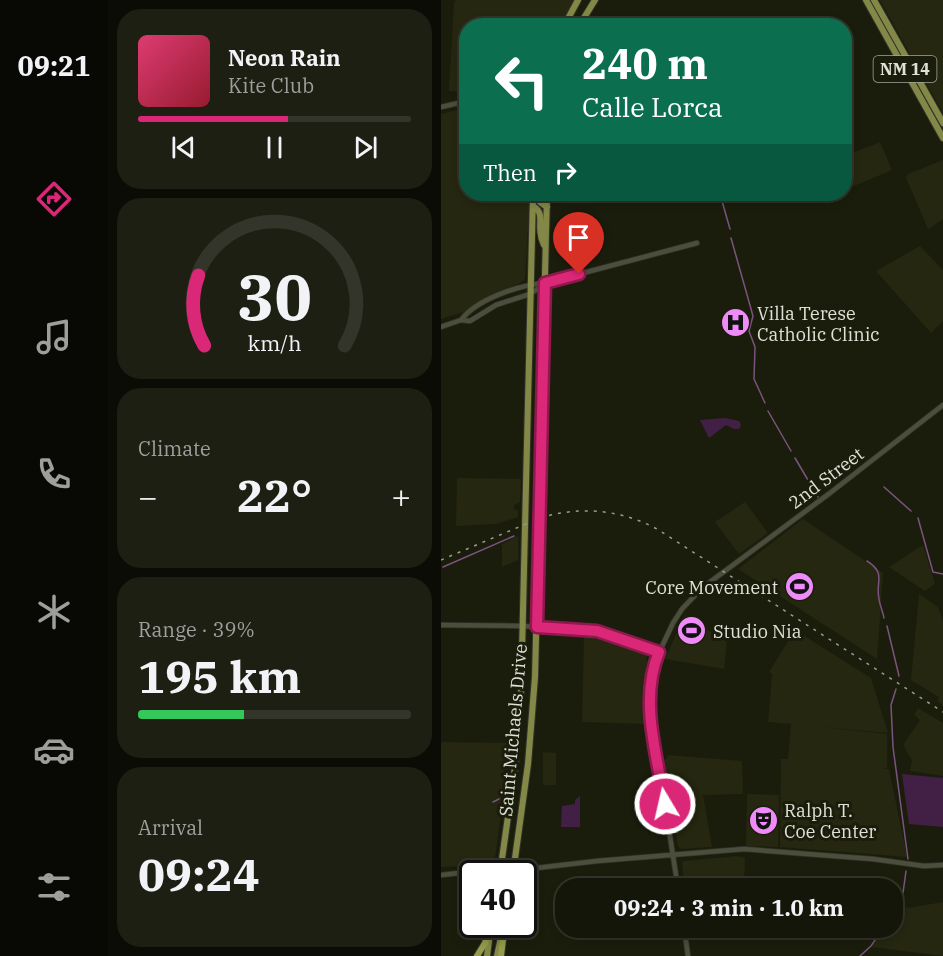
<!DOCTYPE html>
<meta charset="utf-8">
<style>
:root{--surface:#141609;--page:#1d1f12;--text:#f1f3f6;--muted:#9d9f9c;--line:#33352a;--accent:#db2777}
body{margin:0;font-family:"IBM Plex Serif",serif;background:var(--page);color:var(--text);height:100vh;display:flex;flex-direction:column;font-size:22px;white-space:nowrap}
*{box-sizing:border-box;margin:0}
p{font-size:20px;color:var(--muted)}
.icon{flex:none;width:33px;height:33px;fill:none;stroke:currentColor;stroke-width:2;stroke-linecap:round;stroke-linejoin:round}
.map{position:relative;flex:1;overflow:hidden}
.panel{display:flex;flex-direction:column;gap:9px;padding:9px;background:#0b0c05;width:333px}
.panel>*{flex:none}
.hud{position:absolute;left:18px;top:18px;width:393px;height:183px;border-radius:24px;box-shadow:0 3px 9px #0003,0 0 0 2px var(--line);background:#0b6e4f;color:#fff;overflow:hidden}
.speed{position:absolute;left:18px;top:860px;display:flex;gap:12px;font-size:30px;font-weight:700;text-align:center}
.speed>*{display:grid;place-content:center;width:78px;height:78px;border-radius:50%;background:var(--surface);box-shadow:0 3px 9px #0003,0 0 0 2px var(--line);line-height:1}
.speed .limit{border:3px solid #111;border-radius:9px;background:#fff;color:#111}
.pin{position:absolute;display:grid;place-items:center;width:51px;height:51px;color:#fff;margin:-62px -26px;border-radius:50% 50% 50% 0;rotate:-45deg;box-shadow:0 0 6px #0007}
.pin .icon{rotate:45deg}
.me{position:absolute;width:66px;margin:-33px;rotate:351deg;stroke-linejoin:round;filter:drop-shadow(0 0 4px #0008)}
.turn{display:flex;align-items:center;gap:21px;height:126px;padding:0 24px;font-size:27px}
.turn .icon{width:78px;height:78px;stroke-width:2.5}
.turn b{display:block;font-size:42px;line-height:51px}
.then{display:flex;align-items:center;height:57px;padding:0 24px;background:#0003;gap:12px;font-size:22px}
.big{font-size:45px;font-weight:800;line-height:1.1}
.panel .card{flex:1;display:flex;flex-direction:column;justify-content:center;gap:9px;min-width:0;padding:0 21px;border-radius:24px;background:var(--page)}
.panel .dial{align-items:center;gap:0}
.dial svg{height:156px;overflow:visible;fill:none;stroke:var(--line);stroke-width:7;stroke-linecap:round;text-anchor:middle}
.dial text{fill:var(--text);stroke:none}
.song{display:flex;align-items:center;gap:18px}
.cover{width:72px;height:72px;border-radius:9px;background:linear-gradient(135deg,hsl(340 70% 55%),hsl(350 70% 35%))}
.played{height:6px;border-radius:3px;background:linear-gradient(90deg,var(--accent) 55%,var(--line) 55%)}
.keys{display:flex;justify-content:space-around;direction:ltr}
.heat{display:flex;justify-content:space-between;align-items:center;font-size:33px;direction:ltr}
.charge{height:9px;border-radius:4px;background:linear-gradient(90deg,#34c759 39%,var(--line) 0)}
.trip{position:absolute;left:114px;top:878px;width:348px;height:60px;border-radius:24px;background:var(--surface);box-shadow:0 3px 9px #0003,0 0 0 2px var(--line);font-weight:800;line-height:60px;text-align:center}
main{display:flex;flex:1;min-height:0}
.tabs{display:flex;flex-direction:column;width:108px;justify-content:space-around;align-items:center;background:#080904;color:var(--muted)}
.tabs .icon{width:42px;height:42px}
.tabs .active{color:var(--accent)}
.tabs b{font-size:27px;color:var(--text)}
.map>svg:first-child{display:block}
.built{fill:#252710}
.green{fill:#422045}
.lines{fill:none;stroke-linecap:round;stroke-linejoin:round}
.stream{stroke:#7a547e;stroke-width:1.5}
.tertiary-casing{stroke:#31332b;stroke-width:6}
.primary-casing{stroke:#31332b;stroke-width:8}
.trunk-casing{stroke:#31332b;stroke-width:8}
.tertiary{stroke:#4c4e3c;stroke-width:4.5}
.primary{stroke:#838847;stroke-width:6}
.trunk{stroke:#959b4a;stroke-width:6}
.rail{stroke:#9a9c8e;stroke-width:1.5;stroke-dasharray:3 6;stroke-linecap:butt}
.route-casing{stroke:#8e194d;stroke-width:15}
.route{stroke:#db2777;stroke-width:10}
.labels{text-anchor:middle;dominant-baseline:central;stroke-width:6;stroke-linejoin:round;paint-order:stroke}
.shield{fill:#1b1d0c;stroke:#a4a699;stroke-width:1.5}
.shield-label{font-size:16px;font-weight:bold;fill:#dfe1d6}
.poi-label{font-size:18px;fill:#dfe1d6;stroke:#1b1d0c;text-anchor:start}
.street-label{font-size:18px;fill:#dfe1d6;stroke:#1b1d0c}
</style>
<main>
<nav class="tabs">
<b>09:21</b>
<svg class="icon active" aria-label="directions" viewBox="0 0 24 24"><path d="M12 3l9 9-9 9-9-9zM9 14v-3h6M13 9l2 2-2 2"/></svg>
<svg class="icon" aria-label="music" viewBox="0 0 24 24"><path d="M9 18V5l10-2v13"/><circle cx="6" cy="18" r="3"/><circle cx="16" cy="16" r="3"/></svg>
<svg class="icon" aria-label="phone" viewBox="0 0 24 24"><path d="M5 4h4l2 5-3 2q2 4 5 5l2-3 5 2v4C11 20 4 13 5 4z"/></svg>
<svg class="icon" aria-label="climate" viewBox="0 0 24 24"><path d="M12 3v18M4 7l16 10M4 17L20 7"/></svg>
<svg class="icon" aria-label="car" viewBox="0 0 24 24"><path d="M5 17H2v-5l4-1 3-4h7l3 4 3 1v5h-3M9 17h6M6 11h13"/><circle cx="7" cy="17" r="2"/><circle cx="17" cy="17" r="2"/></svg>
<svg class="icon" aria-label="filters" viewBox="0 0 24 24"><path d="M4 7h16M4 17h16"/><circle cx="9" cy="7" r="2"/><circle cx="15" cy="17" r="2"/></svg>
</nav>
<section class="panel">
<div class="card">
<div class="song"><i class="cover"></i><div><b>Neon Rain</b><p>Kite Club</p></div></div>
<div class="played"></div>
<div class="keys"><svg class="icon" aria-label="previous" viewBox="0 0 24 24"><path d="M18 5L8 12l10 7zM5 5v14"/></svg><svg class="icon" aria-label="pause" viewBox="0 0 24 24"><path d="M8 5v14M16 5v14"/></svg><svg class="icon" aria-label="next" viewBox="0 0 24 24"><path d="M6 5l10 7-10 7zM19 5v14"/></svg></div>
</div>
<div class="card dial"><svg viewBox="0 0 100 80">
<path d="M14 69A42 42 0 1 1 86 69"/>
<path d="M14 69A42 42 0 0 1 11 33" stroke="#db2777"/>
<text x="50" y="56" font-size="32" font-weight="700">30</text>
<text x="50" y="72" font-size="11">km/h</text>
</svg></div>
<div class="card"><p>Climate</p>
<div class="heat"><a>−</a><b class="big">22°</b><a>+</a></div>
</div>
<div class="card"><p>Range · 39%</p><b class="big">195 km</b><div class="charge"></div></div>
<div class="card"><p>Arrival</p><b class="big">09:24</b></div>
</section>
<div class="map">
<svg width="502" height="956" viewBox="0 0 502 956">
<rect width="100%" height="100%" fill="#1b1d0c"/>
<path class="built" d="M15 0H134L118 25 26 26 25 91H8L13 3Z
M439 0H502V113Z
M25 108 26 194H89L84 280 23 312 0 319V114Z
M439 142 451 170 404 190V156Z
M502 160V219L487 229 465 178 467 174Z
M479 246 502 270V321L490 333 435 271Z
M16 478 80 479 79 502 73 505V509L77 511V517L55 524 15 526Z
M304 502 327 533 298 554 274 522Z
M362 519 442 573 436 659 297 569Z
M77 536V560L61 567V544Z
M482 545 494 584 484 591 448 567Z
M478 594 497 607 502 621V705L496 701 498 697 470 680Z
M244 615 286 642 283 669 224 659Z
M354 630 430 678 447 733 380 727 446 734V768H441L448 769 466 857 339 847 340 759H347L350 724 327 722 331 674 328 672Z
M143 634 206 654 204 724 141 722Z
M477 708 502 723V776L469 771 471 760 462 745 479 720 473 715Z
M0 742 70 743 53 865 0 867Z
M102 752 115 753V785H102Z
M227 755 301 761 302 794 262 795 271 847 240 849 237 846 224 761Z
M306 794 338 795 337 847 305 846Z
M297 856 304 858 303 883 281 884V888H244L241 864 242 861Z
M502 902V956L431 947 443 927H452V914L457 905 467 908Z"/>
<path class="green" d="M284 418 298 421 300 425 298 429H293L285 425 268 438 259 420Z
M461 774 502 778V827L468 824Z
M139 796V827H120L121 806 134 804V800Z"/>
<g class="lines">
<path class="stream" d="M279 194 289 229
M290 238 312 316 308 331 314 347 313 379 324 403
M327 411 350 451
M354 458 377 497
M443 487 470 511
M477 518 492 572 502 574
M426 561C446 574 434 581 438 599 439 606 442 612 443 618
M2 567 73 536
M446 626 458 676
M455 689 450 705 452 747 467 859
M52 802 58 799
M452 912 462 893 465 871
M419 956 430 946 443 927"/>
<defs>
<path id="tertiary" d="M0 107 26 101
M20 320C36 299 78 285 104 283L256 243
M0 327 20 320 29 321 55 305 89 294 104 284
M0 625 82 626 156 631 218 652
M0 875 54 869 78 870 156 861 303 849 432 859 483 866 502 865
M237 888 209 708 215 659 232 623 241 609 261 588 389 493 502 405
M243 927 247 956"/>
<path id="primary" d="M425 0 502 138
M433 0 502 123
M123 26 137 0
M138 26 154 0
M98 194 99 202 106 207
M92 206C104 213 97 224 100 235 100 239 102 242 103 245
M59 873 74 767 80 694 92 194
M72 873 87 764 94 677 106 194
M46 956 49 933
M56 956 61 933"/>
<path id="trunk" d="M36 956 44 943 50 924
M60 956 64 924"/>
</defs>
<use href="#tertiary" class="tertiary-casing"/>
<use href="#primary" class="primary-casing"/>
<use href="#trunk" class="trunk-casing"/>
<use href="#tertiary" class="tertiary"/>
<use href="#primary" class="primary"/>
<use href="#trunk" class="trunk"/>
<path class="rail" d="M0 560 99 518C138 506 179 509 216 529L502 712"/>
</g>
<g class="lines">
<defs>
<path id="route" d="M138 274 104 283 96 627 156 631 218 652C198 699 216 756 224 804"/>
</defs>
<use href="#route" class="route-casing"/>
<use href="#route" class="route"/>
</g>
<defs>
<symbol id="hospital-disc" viewBox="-11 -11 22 22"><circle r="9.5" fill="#ee8bf8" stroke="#1b1d0c"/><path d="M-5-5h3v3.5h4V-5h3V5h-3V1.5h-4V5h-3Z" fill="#111"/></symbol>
<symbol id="stadium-disc" viewBox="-11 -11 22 22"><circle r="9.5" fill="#ee8bf8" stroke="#1b1d0c"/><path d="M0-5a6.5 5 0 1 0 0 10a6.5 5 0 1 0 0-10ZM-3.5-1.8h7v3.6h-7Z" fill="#111"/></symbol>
<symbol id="theatre-disc" viewBox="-11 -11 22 22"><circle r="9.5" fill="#ee8bf8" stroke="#1b1d0c"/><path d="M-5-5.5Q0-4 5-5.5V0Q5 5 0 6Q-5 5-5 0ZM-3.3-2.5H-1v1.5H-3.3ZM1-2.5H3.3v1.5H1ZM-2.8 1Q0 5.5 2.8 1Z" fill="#111"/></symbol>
</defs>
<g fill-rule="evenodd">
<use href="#hospital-disc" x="278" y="306" width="33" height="33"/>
<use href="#stadium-disc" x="342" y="570" width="33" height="33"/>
<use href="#stadium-disc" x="234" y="614" width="33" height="33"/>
<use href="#theatre-disc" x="306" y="804" width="33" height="33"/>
</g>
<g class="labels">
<rect class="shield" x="432.5" y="56" width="63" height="26" rx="4.5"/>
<g class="shield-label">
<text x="464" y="69">NM 14</text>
</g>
<g class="poi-label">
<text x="316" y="313">Villa Terese<tspan x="316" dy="21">Catholic Clinic</tspan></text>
<text x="337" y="587" text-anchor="end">Core Movement</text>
<text x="272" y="631">Studio Nia</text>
<text x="343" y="810">Ralph T.<tspan x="343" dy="21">Coe Center</tspan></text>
</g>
<g class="street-label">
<text transform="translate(385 478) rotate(-37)">2nd Street</text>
<text transform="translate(72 730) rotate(-85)">Saint Michaels Drive</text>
</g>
</g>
</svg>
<div class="speed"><div class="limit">40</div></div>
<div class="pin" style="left:138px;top:274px;background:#d93025"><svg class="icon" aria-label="arrive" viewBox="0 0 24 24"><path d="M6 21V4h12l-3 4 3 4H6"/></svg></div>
<svg class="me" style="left:224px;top:804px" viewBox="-20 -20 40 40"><circle r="17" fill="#db2777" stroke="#fff" stroke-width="3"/><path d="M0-11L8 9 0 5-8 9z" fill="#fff"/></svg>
<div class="trip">09:24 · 3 min · 1.0 km</div>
<div class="hud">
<div class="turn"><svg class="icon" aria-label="left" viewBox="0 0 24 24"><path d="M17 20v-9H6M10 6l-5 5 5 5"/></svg><div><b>240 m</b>Calle Lorca</div></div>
<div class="then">Then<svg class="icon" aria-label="right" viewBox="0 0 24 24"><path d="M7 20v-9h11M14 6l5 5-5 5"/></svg></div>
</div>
</div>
</main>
